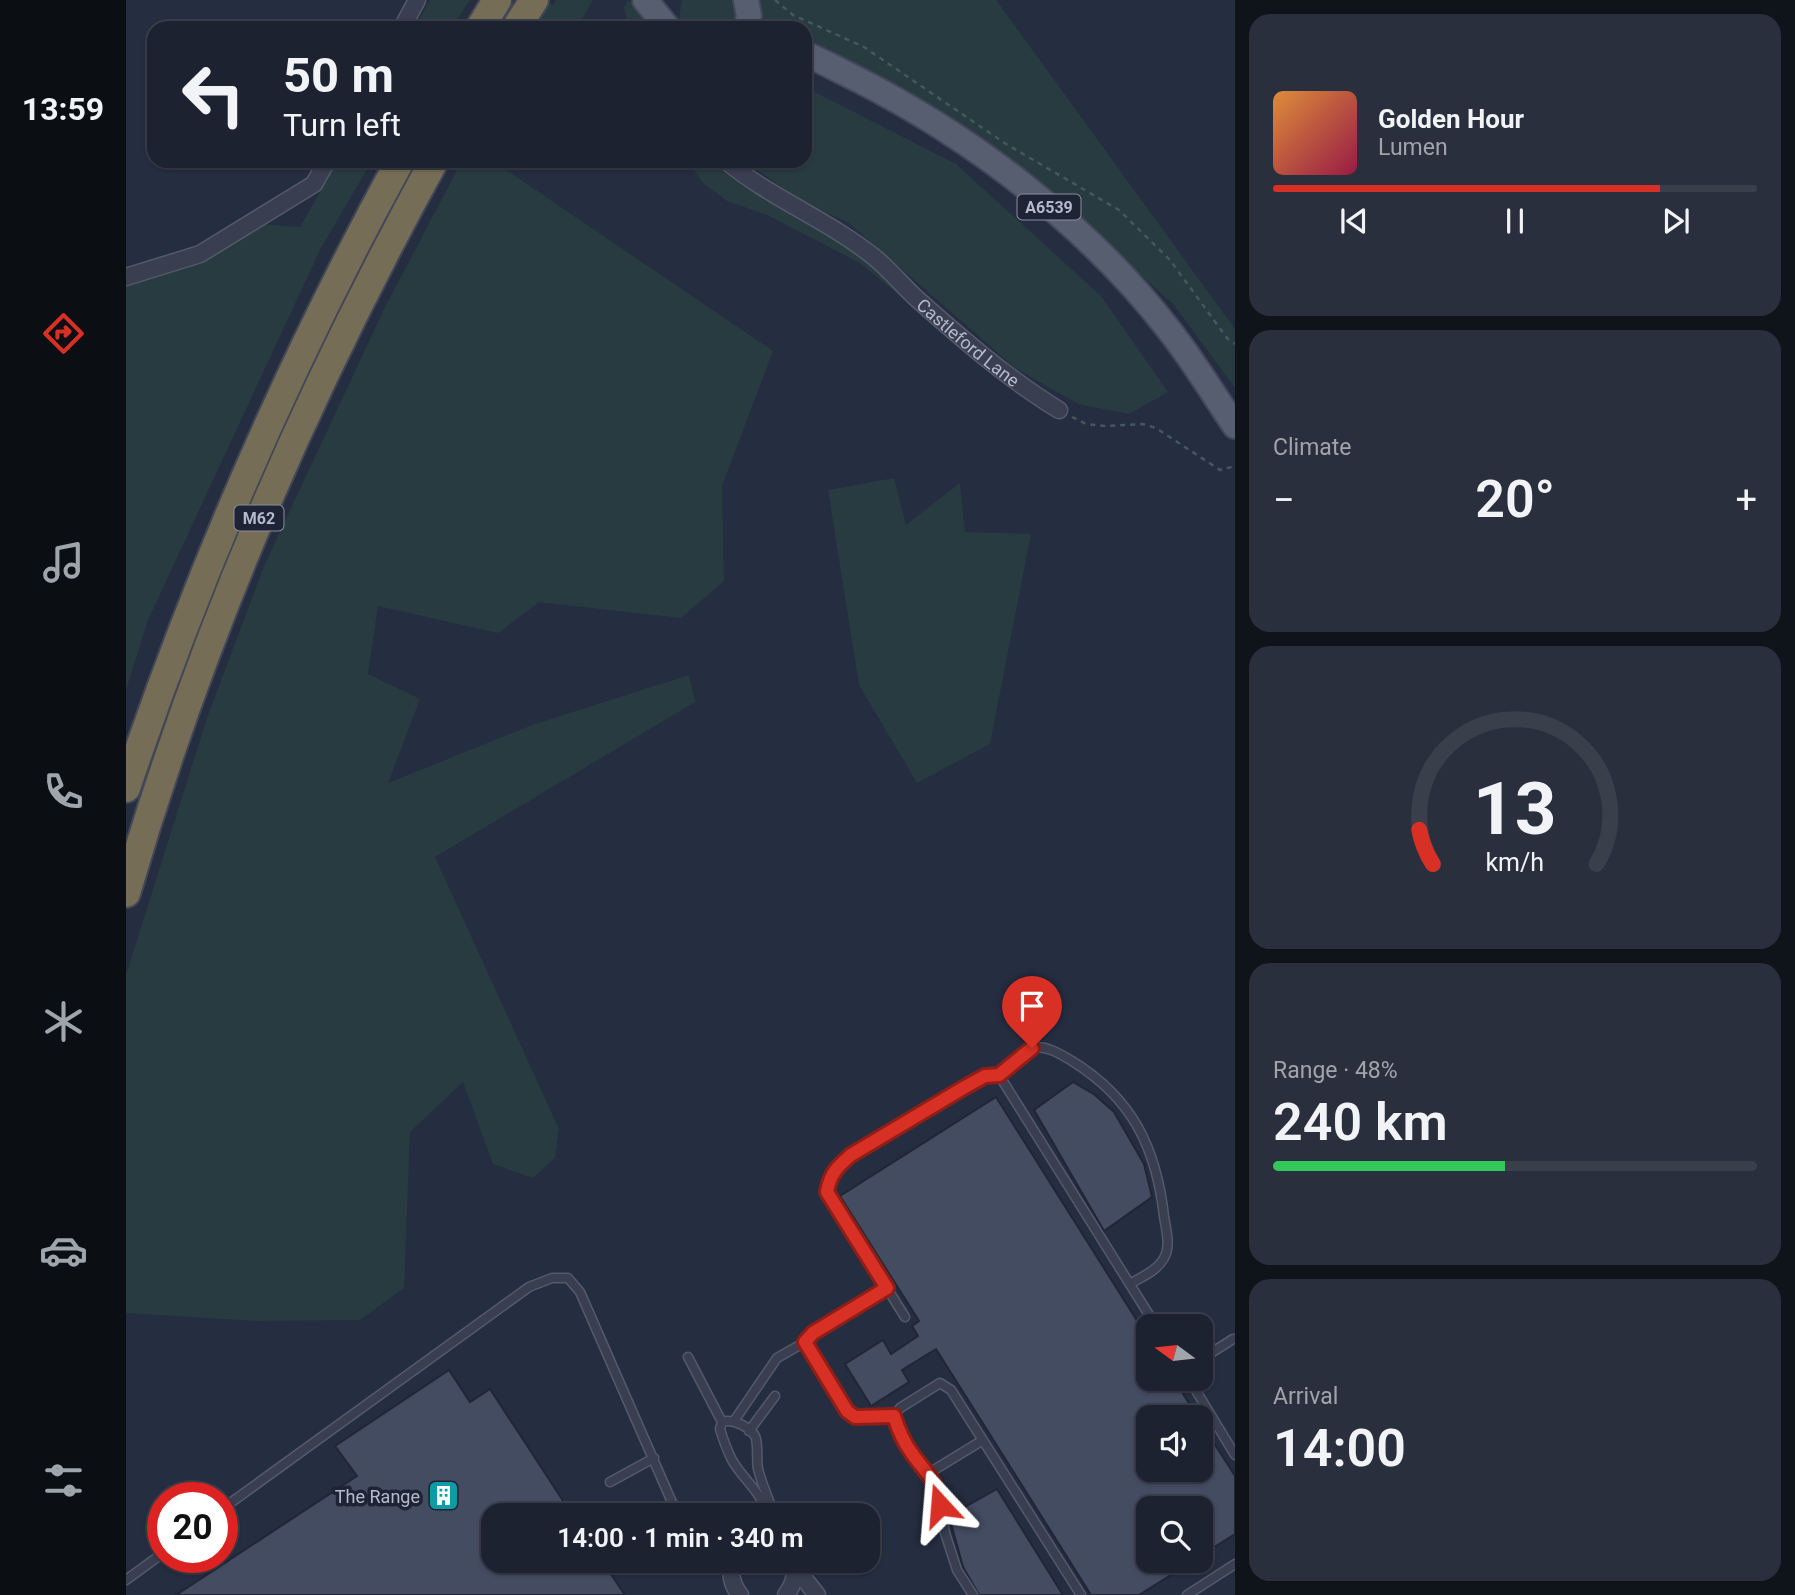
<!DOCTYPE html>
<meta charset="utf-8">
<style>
:root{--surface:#1c2230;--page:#292f3c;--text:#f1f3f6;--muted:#a0a4ab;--line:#3a3f4c;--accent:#d93025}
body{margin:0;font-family:Roboto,sans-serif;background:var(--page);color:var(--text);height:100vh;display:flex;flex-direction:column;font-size:26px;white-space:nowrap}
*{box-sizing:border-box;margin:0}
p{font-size:23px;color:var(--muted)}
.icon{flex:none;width:38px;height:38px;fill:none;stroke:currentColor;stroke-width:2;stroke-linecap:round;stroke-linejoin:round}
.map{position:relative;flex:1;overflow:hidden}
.side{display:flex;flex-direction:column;gap:14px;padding:14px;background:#0f131a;width:560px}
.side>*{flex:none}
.banner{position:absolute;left:21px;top:21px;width:665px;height:147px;border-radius:21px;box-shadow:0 2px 5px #0004,0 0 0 2px var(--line);background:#1c2230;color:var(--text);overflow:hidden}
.needle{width:46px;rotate:285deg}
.buttons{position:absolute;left:1010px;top:1314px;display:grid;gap:14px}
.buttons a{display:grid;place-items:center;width:77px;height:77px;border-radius:14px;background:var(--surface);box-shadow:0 2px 5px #0004,0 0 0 2px var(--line);font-size:35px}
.speed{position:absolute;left:21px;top:1482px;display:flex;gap:14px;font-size:35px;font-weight:700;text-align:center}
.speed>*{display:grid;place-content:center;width:91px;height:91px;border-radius:50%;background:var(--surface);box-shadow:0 2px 5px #0004,0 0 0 2px var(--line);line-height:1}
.speed .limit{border:10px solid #d22;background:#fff;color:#111}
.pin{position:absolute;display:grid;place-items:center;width:60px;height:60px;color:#fff;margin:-72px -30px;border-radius:50% 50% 50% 0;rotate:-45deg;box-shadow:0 0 7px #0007}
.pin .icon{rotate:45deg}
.me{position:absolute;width:77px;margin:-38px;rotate:341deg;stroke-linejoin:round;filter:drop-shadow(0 0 5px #0008)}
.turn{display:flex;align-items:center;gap:24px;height:147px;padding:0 21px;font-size:32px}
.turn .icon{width:91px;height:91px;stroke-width:2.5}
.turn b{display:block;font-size:49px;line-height:60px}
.big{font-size:52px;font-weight:600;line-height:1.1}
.side .widget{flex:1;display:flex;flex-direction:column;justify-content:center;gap:10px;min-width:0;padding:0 24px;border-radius:21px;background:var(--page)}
.side .dial{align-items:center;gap:0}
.dial svg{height:182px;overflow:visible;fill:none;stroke:var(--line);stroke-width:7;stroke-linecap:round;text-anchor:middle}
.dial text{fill:var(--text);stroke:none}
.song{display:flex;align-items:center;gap:21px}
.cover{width:84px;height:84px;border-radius:10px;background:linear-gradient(135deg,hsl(30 70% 55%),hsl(340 70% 35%))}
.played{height:7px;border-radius:4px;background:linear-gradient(90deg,var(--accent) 80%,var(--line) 80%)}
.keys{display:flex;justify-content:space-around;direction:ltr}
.heat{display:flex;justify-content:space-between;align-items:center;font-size:38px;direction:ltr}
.charge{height:10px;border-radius:5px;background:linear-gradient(90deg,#34c759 48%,var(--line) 0)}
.trip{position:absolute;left:355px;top:1503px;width:399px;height:70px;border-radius:21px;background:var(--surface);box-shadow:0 2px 5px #0004,0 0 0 2px var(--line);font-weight:600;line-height:70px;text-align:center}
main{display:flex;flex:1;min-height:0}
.tab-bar{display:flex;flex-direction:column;width:126px;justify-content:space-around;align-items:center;background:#0b0e13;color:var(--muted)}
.tab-bar .icon{width:49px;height:49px}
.tab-bar .current{color:var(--accent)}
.tab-bar b{font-size:32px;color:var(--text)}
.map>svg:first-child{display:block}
.green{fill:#273b41}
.building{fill:#444c62;stroke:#202637;stroke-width:2}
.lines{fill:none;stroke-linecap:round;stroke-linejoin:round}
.service-casing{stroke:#545a6a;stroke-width:11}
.minor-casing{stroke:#545a6a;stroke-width:19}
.primary-casing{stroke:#424859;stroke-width:28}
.motorway-casing{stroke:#414757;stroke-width:32}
.path{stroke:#45585e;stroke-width:2.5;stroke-dasharray:5 5;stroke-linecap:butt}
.service{stroke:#393f50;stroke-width:8}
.minor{stroke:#393f50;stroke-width:16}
.primary{stroke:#575e70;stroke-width:24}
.motorway{stroke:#766d56;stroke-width:28}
.route-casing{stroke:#8d1f18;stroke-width:18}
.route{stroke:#d93025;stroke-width:12}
.labels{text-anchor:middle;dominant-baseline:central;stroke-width:7;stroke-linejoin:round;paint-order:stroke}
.shield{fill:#1e2435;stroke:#888e9d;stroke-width:2}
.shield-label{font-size:16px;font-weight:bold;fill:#b5bbca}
.street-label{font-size:18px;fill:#b5bbca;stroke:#1e2435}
.poi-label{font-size:18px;fill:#b5bbca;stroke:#1e2435;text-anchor:end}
</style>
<main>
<nav class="tab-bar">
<b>13:59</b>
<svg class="icon current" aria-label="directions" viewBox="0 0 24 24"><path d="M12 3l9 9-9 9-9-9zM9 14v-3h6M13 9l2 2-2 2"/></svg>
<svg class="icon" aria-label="music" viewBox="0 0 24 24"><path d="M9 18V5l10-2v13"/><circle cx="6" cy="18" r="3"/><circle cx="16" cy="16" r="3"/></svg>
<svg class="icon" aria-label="phone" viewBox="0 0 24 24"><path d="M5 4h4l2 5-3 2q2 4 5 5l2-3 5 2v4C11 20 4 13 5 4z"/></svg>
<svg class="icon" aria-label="climate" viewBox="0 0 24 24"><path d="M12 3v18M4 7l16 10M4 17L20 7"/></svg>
<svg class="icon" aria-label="car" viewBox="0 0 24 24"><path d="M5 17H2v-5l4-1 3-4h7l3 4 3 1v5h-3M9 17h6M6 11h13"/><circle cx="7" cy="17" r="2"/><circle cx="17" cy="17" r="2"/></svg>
<svg class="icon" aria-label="filters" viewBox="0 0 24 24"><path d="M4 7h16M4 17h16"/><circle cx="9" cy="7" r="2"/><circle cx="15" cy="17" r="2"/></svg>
</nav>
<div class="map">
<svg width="1109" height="1595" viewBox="0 0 1109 1595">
<rect width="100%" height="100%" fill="#252d40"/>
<path class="green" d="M304 0H344L326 28H288Z
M430 0H467L451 28H407L422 2 427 5Z
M502 0 510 6 527 28H503L498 7Z
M556 0H607C612 9 611 19 606 28H556L553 18Z
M628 0H870L1109 329V388L1048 305 948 214 744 74 679 42V28C651 28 637 31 628 0Z
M679 87 830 164 975 296 1042 392 1003 414 952 404 889 368 723 223 677 202 623 164 620 161H679Z
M212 161H246L195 248 22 620 0 690V278L132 224 174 227Z
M336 161H371L370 163 647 351 596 486 598 581 555 618 413 602 372 633 252 606 242 674 294 699 262 783 406 725 563 675 569 702 309 857 433 1129 429 1158 407 1178 367 1164 337 1082 284 1132 278 1288 234 1320 130 1321 0 1313V975L81 718 138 566 259 307Z
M562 161H581L619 187 718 242 756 274 819 333 734 263 641 215 601 201 577 183Z
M768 478 780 525 834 483 839 532 905 534 864 744 791 783 733 685 702 490Z"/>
<path class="building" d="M947 1082 969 1095 988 1112 1018 1164 1026 1197 978 1231 908 1110Z
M870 1097 1022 1338V1379H1048L1072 1418H1022V1470H1074V1421L1109 1476V1534L1074 1556V1508H1022V1561H1067L1013 1595H965L810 1349 776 1370 783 1382 745 1406 719 1364 757 1340 765 1354 792 1336 786 1326 793 1321 714 1196Z
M323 1370 344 1402 364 1389 447 1516H368V1561H476L499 1595H50L231 1476 209 1446Z
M871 1489 937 1595H853L837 1567 823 1516Z"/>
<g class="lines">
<defs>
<path id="service" d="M873 1075C881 1068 897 1051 906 1048 919 1044 936 1055 946 1061 1006 1098 1030 1147 1038 1216 1040 1230 1045 1246 1038 1258 1031 1271 1015 1277 1004 1284
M761 1288 687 1333 679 1342 721 1411 729 1417 768 1416
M779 1317 701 1192C704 1174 711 1167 725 1155L839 1087 859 1076 873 1075 1030 1326
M562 1357 596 1422
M1074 1360 1107 1339
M1063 1379 1109 1455
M608 1421 651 1358 679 1342
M623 1431 649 1396
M803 1473 857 1440
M484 1482 528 1458
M96 1509 403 1287 426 1278H442L454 1292 552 1516
M641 1516C635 1490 618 1481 606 1460 601 1450 597 1439 594 1429L596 1422C606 1418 624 1427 629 1436 633 1445 630 1459 632 1469 636 1485 643 1500 649 1516
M595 1561 604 1572
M0 1580 37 1553
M847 1595 831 1570 819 1533 811 1488 803 1473 785 1452 768 1416 774 1408 814 1383 825 1390 955 1595
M1061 1595 1109 1564"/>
<g id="minor">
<path d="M276 28 291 0"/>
<path id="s1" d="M600 161C646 199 702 220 748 257 763 269 776 285 790 298 835 338 882 379 933 410"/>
<path d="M0 277 74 254 188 184 201 161"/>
<path d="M607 1561C604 1574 605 1584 614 1595"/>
<path d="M668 1566 691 1595"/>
<path d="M660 1595C668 1584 671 1574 667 1561"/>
</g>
<path id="primary" d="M519 0 542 28
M620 0 623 16 620 28
M679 54C697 61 714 71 731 79 847 138 963 226 1043 330 1067 360 1087 394 1109 426"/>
<path id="motorway" d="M354 28 371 0
M390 28 408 0
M0 788C73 571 164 362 274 161
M0 893C74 638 180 394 308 161"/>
</defs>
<use href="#service" class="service-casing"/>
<use href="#minor" class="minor-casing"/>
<use href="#primary" class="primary-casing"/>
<use href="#motorway" class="motorway-casing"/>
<path class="path" d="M649 0 667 15 738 47 880 144 993 210 1044 260 1101 338 1109 344
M946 417 960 424 979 426 1017 424 1030 428 1094 470 1109 466"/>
<use href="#service" class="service"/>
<use href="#minor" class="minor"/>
<use href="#primary" class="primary"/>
<use href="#motorway" class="motorway"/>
</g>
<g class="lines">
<defs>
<path id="route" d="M814 1505C809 1476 800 1474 785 1452 777 1441 772 1429 768 1416L729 1417 721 1411 679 1342 687 1333 761 1288 701 1192C704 1174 711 1167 725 1155L839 1087 859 1076 873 1075 906 1048"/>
</defs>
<use href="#route" class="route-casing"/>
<use href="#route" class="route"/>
</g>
<defs>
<symbol id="building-square" viewBox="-11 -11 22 22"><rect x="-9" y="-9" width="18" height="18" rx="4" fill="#0f9aa8" stroke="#1e2435"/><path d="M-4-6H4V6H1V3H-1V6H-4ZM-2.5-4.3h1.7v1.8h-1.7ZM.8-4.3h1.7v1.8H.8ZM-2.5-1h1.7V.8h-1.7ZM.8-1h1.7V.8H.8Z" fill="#fff"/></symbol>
</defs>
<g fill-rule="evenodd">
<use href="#building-square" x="300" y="1478" width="35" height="35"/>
</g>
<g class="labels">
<g class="shield">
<rect x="891.5" y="194.5" width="63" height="25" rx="5"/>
<rect x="108.5" y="505.5" width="49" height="25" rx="5"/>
</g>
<g class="shield-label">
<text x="923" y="207">A6539</text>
<text x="133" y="518">M62</text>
</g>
<g class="street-label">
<text stroke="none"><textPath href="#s1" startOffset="304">Castleford Lane</textPath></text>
</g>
<g class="poi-label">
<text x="294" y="1496">The Range</text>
</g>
</g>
</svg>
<div class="buttons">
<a><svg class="needle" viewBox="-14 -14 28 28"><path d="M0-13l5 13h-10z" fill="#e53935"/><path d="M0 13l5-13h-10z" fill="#a0a4ab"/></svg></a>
<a><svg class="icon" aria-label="sound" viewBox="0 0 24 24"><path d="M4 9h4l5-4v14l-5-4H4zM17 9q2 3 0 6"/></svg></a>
<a><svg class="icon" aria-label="search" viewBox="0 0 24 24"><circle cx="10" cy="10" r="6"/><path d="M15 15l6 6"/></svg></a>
</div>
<div class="speed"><div class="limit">20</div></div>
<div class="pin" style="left:906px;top:1048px;background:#d93025"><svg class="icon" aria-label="arrive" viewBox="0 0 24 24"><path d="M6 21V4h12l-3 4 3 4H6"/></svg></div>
<svg class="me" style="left:814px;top:1505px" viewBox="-20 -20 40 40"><path d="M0-17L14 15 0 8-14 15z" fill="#d93025" stroke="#fff" stroke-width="4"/></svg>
<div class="trip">14:00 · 1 min · 340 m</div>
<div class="banner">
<div class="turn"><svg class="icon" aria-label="left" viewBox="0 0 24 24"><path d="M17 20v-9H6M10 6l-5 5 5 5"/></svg><div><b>50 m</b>Turn left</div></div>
</div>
</div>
<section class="side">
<div class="widget">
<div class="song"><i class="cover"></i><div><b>Golden Hour</b><p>Lumen</p></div></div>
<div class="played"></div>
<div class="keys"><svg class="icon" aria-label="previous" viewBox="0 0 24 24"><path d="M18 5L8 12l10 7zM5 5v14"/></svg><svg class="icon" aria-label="pause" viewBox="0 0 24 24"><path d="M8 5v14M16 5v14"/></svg><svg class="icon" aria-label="next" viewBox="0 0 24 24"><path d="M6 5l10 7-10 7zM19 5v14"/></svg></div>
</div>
<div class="widget"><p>Climate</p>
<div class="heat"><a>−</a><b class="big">20°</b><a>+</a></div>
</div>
<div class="widget dial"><svg viewBox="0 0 100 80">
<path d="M14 69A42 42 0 1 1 86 69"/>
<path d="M14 69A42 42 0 0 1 8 54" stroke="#d93025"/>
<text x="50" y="56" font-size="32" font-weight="700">13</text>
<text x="50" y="72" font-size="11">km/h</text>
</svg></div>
<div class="widget"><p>Range · 48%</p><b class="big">240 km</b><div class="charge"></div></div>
<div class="widget"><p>Arrival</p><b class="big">14:00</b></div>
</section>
</main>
